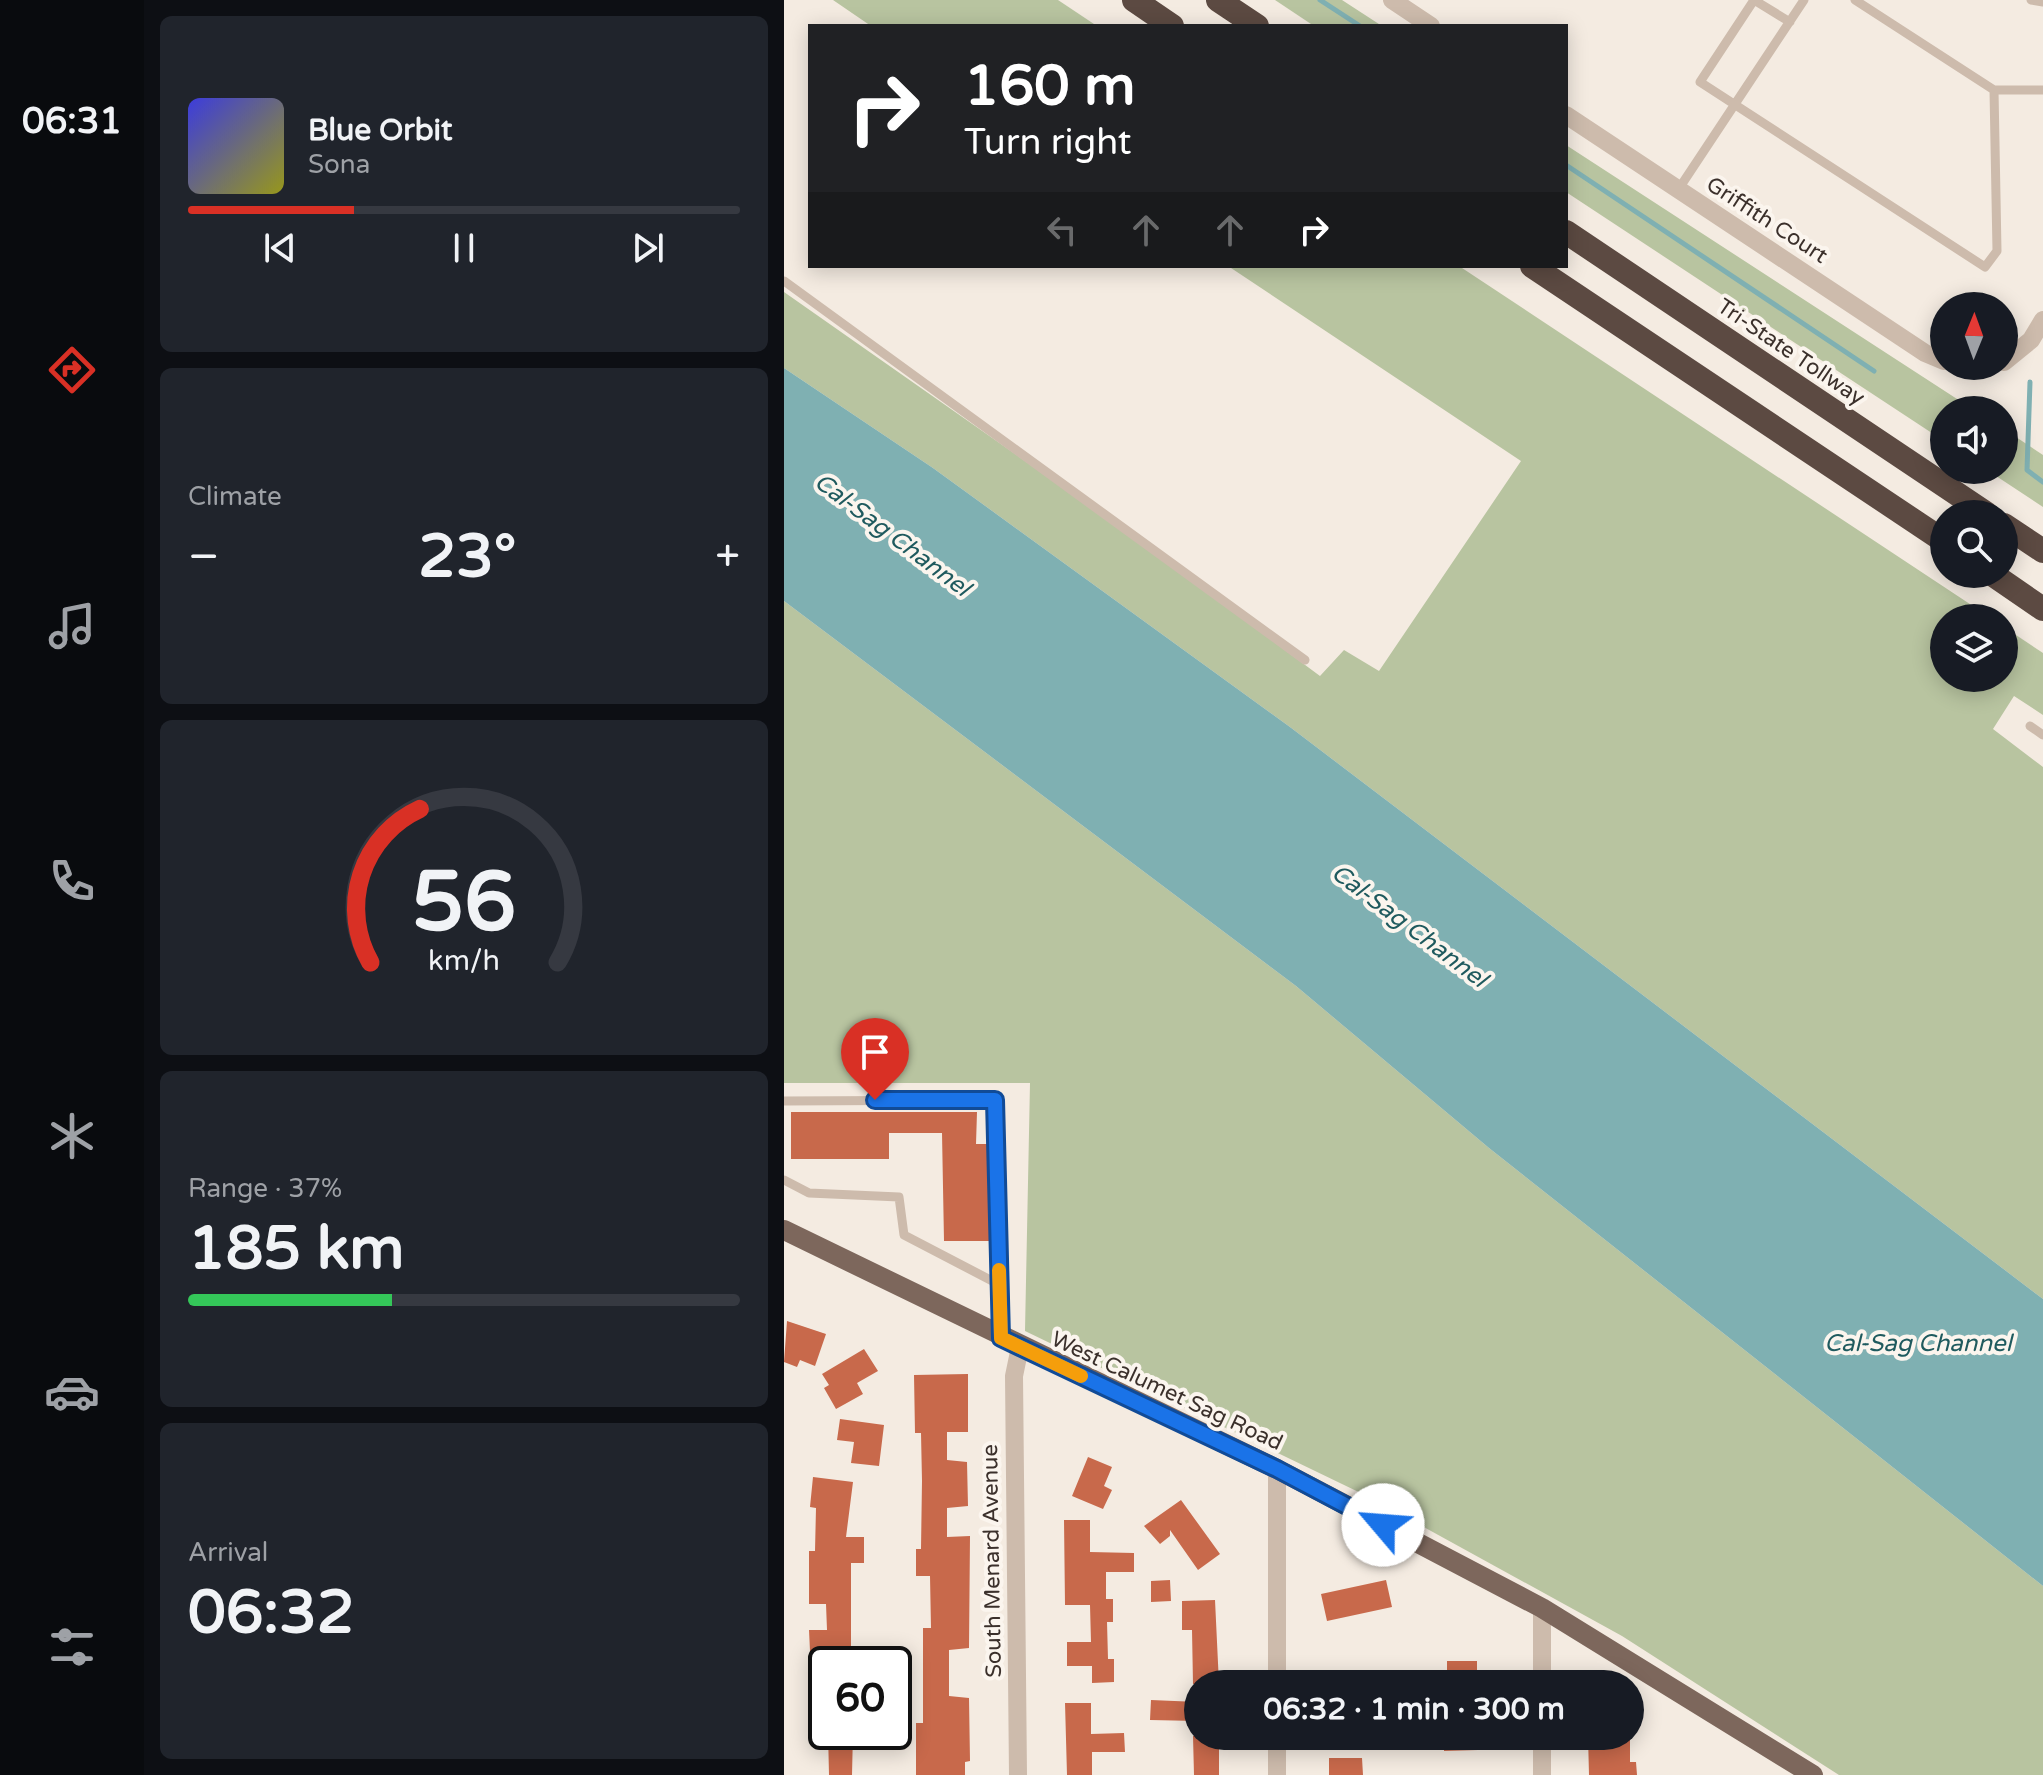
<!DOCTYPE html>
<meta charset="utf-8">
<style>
:root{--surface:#171b24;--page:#20242c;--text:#f1f3f6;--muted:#9ea1a6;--line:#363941;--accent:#d93025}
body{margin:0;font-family:"Varela Round",sans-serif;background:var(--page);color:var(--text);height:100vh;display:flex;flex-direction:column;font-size:30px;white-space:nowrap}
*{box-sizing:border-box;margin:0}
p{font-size:26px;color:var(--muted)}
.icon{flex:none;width:44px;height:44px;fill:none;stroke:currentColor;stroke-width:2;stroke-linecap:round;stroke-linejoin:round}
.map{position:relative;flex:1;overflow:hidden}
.sheet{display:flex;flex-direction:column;gap:16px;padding:16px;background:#0d0f14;width:640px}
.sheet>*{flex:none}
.banner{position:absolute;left:24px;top:24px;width:760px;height:244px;border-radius:0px;box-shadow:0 4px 20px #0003;background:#202124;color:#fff;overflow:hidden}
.needle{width:52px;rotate:1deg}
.tools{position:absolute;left:1146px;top:292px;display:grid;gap:16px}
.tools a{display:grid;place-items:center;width:88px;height:88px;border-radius:50%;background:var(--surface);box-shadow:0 4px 20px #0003;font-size:40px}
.speed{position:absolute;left:24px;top:1646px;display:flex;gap:16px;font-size:40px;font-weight:700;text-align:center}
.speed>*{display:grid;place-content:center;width:104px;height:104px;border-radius:50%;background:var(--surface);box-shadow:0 4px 20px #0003;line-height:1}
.speed .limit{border:4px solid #111;border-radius:12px;background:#fff;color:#111}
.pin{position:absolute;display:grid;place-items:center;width:68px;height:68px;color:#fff;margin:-82px -34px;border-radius:50% 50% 50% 0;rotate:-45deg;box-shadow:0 0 8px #0007}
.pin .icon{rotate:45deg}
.me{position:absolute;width:88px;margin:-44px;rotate:297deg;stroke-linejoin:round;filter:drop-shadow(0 0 6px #0008)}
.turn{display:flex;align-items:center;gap:28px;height:168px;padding:0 24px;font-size:36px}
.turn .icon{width:104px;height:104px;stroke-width:2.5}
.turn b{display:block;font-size:56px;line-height:68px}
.lanes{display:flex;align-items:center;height:76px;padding:0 24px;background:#0003;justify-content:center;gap:40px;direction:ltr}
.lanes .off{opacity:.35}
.big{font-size:60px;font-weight:800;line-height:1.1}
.sheet .card{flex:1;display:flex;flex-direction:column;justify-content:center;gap:12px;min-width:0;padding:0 28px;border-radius:12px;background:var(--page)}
.sheet .dial{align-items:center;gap:0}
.dial svg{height:208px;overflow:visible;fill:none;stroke:var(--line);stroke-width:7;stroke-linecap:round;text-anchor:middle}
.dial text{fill:var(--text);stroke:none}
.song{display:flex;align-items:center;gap:24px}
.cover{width:96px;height:96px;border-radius:12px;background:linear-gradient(135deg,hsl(240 70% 55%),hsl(60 70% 35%))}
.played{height:8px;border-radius:4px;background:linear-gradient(90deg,var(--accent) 30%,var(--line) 30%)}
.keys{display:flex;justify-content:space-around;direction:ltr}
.heat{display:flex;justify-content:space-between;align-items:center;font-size:44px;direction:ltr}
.charge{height:12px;border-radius:6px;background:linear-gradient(90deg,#34c759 37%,var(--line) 0)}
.trip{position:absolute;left:400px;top:1670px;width:460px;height:80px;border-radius:40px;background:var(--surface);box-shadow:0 4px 20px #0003;font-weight:800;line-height:80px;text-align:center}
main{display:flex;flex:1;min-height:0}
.tab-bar{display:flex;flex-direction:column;width:144px;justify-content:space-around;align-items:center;background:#090b0e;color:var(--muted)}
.tab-bar .icon{width:56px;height:56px}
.tab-bar .selected{color:var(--accent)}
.tab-bar b{font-size:36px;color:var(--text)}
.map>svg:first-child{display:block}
.green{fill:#b8c4a0}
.water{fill:#7fb0b2}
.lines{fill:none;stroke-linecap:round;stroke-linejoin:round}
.stream{stroke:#7fb0b2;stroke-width:5}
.building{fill:#c8694b}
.lane{stroke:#cdbbac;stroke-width:9}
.street{stroke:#cdbbac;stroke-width:18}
.primary{stroke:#7d675c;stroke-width:20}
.highway{stroke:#5c4a42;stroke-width:24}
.route-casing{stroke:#114b97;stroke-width:20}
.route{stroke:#1a73e8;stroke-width:14}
.slow{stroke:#f59e0b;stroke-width:14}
.labels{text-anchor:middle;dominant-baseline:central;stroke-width:8;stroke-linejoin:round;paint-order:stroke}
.street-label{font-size:22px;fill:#3b302b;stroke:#fbf5ee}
.water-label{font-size:24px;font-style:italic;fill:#1f5a5e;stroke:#fbf5ee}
</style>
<main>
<nav class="tab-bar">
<b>06:31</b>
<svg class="icon selected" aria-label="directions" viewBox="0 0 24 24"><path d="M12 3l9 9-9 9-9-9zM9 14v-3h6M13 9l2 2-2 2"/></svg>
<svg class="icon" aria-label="music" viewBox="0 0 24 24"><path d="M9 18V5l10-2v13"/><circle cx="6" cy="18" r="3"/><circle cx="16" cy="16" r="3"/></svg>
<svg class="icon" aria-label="phone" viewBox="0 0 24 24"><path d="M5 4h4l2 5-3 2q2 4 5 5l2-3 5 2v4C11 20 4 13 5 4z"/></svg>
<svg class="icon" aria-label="climate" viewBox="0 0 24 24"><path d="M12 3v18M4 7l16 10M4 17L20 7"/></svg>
<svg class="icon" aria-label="car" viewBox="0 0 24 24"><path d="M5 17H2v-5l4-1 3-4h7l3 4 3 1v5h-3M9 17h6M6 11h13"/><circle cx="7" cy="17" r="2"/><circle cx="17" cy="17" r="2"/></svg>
<svg class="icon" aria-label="filters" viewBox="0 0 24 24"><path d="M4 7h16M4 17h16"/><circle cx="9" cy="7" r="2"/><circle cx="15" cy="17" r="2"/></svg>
</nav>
<section class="sheet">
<div class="card">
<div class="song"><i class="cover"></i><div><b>Blue Orbit</b><p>Sona</p></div></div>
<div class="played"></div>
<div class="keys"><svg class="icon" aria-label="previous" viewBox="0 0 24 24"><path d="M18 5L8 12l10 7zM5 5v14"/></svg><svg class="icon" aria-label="pause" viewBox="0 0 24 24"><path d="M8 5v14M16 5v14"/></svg><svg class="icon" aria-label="next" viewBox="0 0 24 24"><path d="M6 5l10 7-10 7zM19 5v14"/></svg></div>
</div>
<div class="card"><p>Climate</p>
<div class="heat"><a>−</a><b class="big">23°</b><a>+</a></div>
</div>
<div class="card dial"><svg viewBox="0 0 100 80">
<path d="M14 69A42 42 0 1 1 86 69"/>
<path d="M14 69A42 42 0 0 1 33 10" stroke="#d93025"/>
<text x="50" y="56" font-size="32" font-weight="700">56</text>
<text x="50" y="72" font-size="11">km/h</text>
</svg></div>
<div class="card"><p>Range · 37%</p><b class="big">185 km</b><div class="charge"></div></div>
<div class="card"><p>Arrival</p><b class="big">06:32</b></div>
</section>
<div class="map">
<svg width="1259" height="1775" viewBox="0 0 1259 1775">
<rect width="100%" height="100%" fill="#f4ebe1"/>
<path class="green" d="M49 0H274L313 26H87Z
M491 0H558L598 26H530Z
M782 145 1190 410H1160V441L782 192Z
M444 266H675L1207 618H1160V678H1220V627L1259 653V715L1230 696 1209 729 1259 767V1299L506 727 149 468 0 368V292L328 522 536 676 560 650 595 671 737 461Z
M1220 429 1259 455V507L1203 470H1220Z
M0 601 512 986 705 1148 1259 1586V1775H1055L838 1636 587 1498 241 1331 246 1083H0Z"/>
<path class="water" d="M0 368 149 468 506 727 1259 1299V1586L705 1148 512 986 0 601Z"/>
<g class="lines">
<path class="stream" d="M536 0 576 26
M782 165 1090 371
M1246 382 1243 470 1259 482"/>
</g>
<path class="building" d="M7 1112H193L192 1144H205L207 1241H160L158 1133H105V1159H7Z
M3 1321 42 1334 31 1366 16 1360 13 1367 0 1362Z
M80 1349 94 1371 73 1383 79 1394 52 1409 40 1388 45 1385 38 1374Z
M184 1374V1432H163V1460L183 1462 184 1506 163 1508V1537L186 1536 185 1648 165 1650V1696L185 1698 186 1761 181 1762V1775H132V1723H139V1628H147L146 1576H132V1549H137L138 1481 137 1433H131L130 1375Z
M56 1419 100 1425 95 1466 67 1463 70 1442 53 1440Z
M304 1457 328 1467 320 1486 328 1490 319 1509 288 1496Z
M29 1477 69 1482 62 1537H80V1563H67V1664H43V1651H26L25 1630H43L42 1604H25V1551H31L32 1508 26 1507Z
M397 1500 436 1554 414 1570 386 1530V1536L376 1544 360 1526Z
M280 1520H306V1552L350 1553V1572H322V1599H329V1622H323L324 1659H330V1682L308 1683V1666H283V1642H307L306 1605H281Z
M386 1580 387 1601 367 1602V1581Z
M602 1580 608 1607 543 1621 537 1594Z
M431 1600 435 1684H409L408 1630H398V1601Z
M663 1661H693V1684H663Z
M26 1677H42V1698H26Z
M367 1700 414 1702V1721L366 1720Z
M281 1703H307V1734L340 1733 341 1752H308V1775H283Z
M44 1732H69L68 1775H45Z
M409 1736H435V1775H410Z
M660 1736H694V1750L660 1751Z
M804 1736H846V1762H852L853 1775H805Z
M545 1758H578L579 1775H545Z"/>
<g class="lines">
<path class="lane" d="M970 0 916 82 1201 267 1213 251 1210 90
M970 0 1006 22
M1071 0 1210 90H1259
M1247 0 1259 2
M894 190 1020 0
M0 281 521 660
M1246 726 1259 735
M0 1101 211 1100 217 1334
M0 1180 25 1193 115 1197 120 1235 216 1285"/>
<path class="street" d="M608 0 647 26
M782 115 1141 353 1160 361
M1220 362 1247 340 1259 320
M1177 366H1204
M493 1469V1684
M758 1684V1608
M493 1736V1775
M234 1775 230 1376 236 1347
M758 1775V1736"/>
<path class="primary" d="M0 1230 493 1469 758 1608 1029 1775"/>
<path class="highway" d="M350 0 388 26
M434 0 473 26
M782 232 1203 514
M748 266 1160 541
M1220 525 1259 551
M1208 574 1259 609"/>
</g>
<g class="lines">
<defs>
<path id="route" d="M91 1100H211L217 1338 493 1469 599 1525"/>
</defs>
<use href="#route" class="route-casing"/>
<use href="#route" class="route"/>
<path class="slow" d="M215 1270 217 1338 297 1376"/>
</g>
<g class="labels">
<g class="street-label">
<text transform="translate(983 220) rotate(33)">Griffith Court</text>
<text transform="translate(1007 352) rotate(34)">Tri-State Tollway</text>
<text transform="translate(383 1391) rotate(25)">West Calumet Sag Road</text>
<text transform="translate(208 1561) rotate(-91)">South Menard Avenue</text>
</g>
<g class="water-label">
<text transform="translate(108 535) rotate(37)">Cal-Sag Channel</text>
<text transform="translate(625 926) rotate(37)">Cal-Sag Channel</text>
<text x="1134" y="1343">Cal-Sag Channel</text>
</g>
</g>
</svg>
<div class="tools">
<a><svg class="needle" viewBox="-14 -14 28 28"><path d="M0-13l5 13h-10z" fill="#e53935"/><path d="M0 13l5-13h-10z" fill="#9ea1a6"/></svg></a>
<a><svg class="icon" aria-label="sound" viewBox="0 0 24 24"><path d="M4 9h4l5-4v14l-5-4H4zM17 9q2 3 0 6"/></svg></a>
<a><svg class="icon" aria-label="search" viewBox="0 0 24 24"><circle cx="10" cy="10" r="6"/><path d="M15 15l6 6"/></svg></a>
<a><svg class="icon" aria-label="layers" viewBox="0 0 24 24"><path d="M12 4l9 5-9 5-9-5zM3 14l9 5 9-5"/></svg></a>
</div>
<div class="speed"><div class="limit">60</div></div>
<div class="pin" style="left:91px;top:1100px;background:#d93025"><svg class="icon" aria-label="arrive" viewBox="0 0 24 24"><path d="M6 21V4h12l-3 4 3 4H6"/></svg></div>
<svg class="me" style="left:599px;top:1525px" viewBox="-20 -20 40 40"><circle r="19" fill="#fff"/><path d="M0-13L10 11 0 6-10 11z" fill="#1a73e8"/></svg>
<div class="trip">06:32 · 1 min · 300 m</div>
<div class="banner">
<div class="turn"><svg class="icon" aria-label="right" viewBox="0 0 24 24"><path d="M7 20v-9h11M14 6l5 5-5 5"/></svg><div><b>160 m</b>Turn right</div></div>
<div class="lanes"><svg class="icon off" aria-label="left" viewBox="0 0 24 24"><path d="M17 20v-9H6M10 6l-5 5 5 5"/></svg><svg class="icon off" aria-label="ahead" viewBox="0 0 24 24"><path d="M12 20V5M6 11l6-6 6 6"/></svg><svg class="icon off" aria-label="ahead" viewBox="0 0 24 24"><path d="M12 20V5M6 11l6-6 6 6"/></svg><svg class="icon" aria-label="right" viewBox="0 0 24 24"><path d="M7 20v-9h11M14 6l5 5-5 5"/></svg></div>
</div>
</div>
</main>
